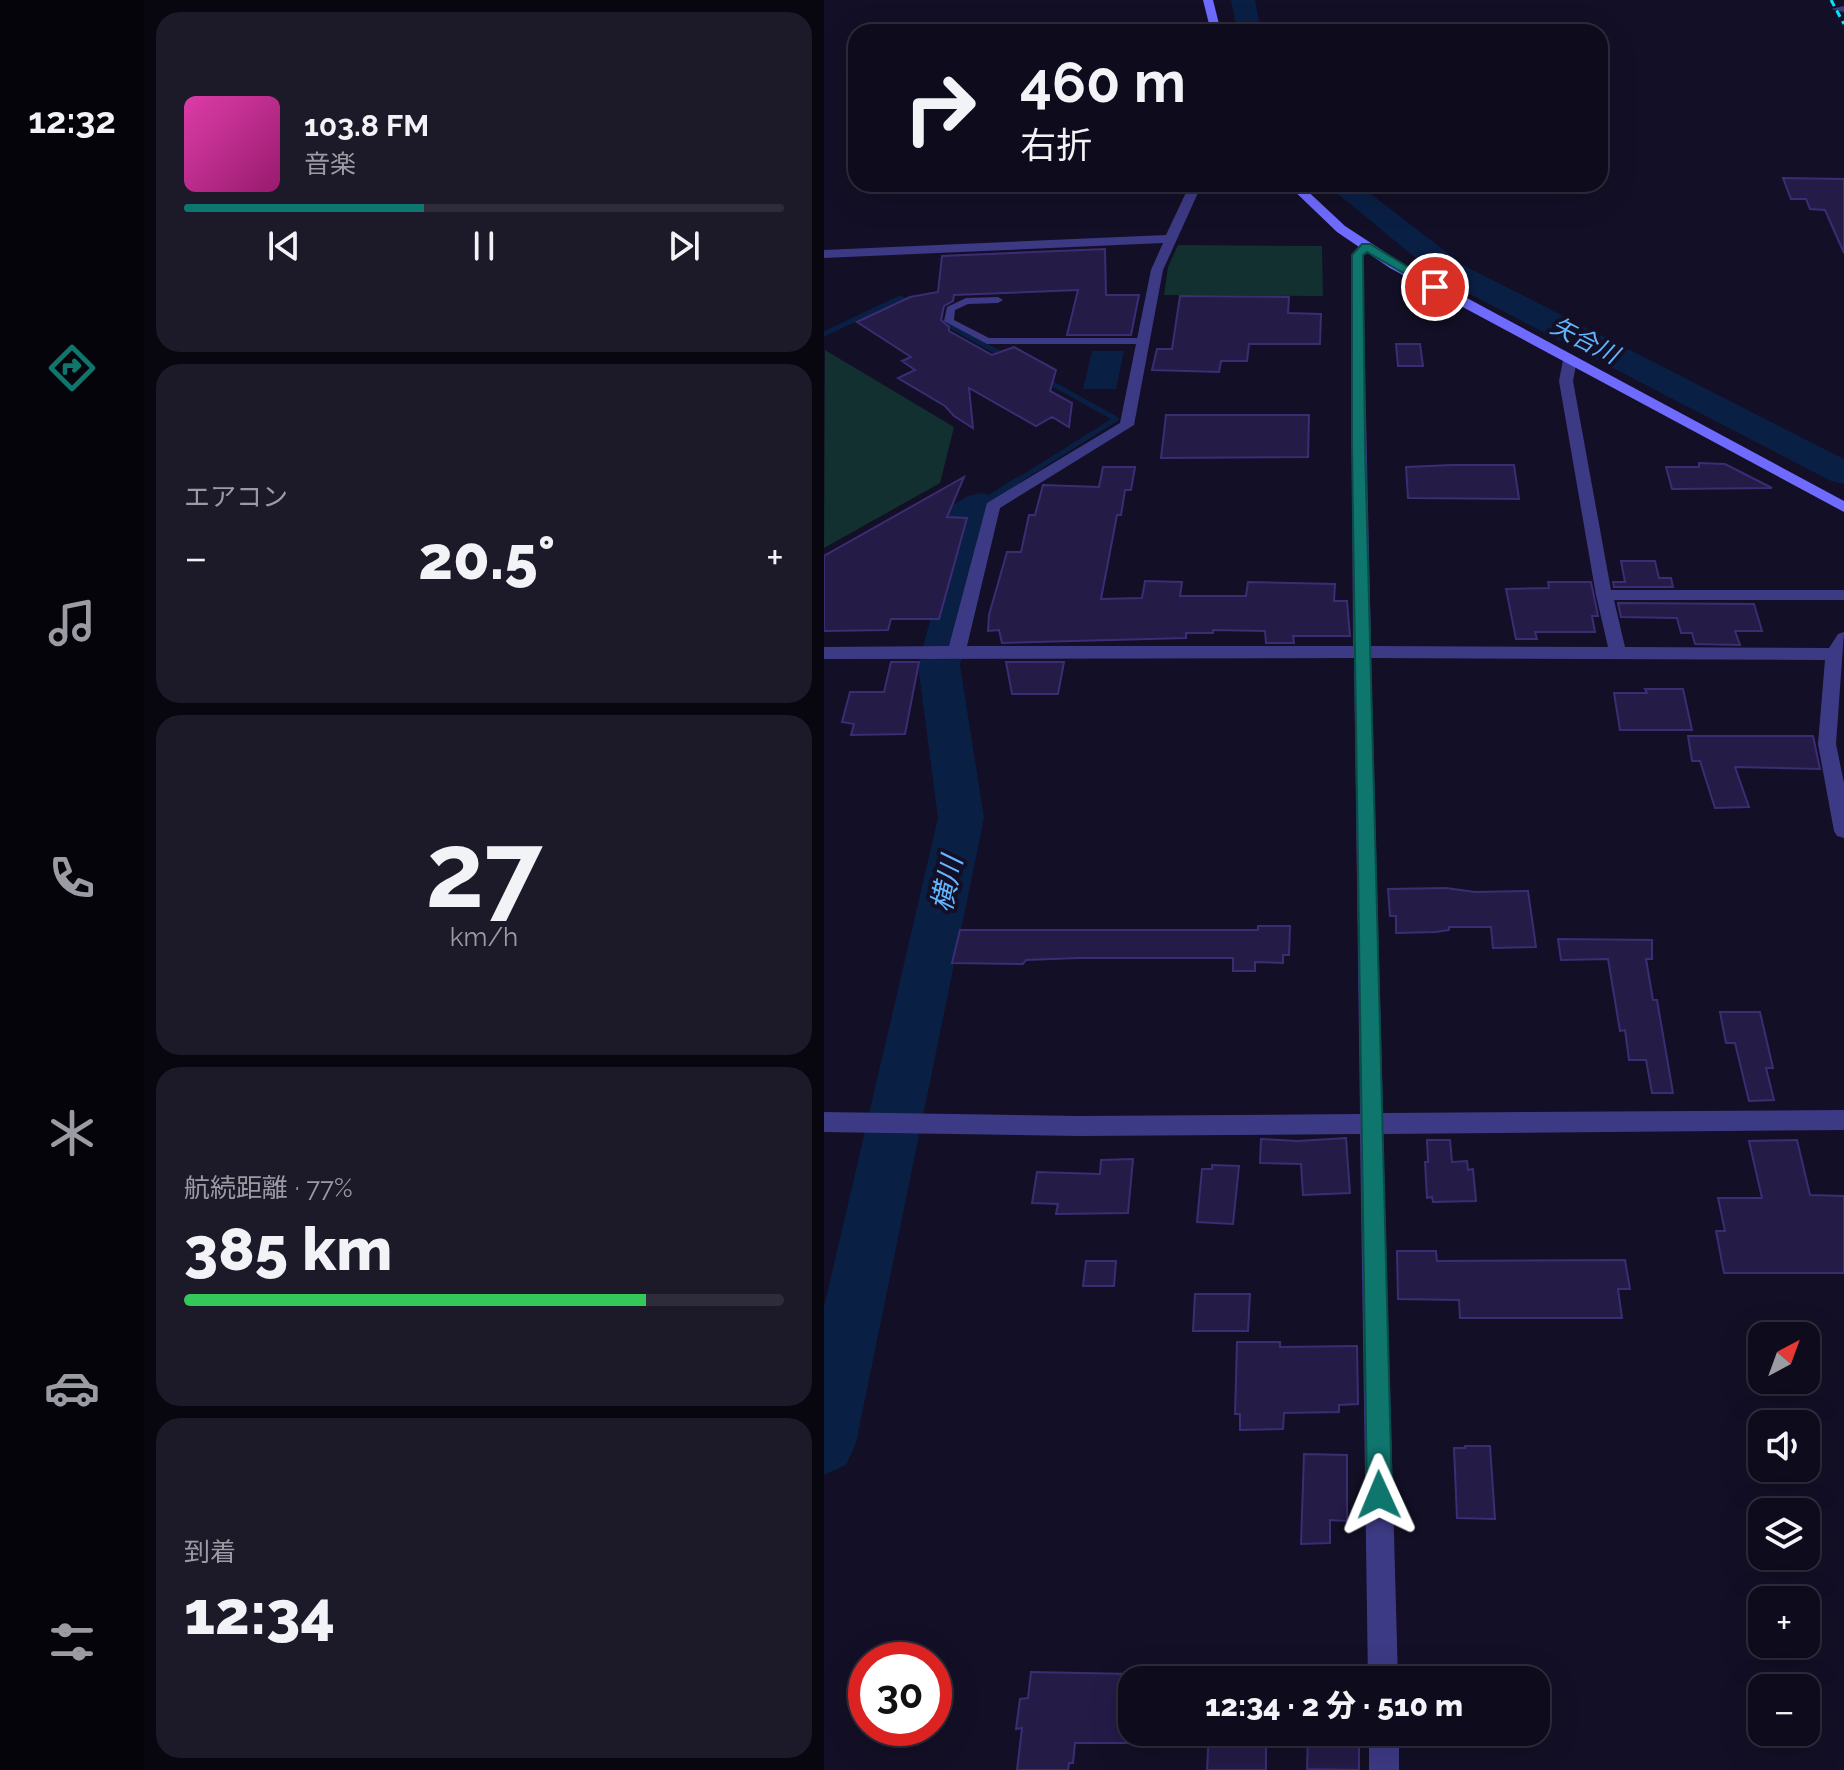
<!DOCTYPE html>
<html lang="ja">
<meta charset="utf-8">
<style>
:root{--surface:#0e0b1c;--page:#1c1929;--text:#f1f3f6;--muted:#9b9ba3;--line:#2e2b3b;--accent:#0f766e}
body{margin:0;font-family:Raleway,"Noto Sans JP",sans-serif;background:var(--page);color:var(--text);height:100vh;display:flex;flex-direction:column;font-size:30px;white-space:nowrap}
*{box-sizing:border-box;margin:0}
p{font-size:26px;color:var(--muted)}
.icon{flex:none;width:44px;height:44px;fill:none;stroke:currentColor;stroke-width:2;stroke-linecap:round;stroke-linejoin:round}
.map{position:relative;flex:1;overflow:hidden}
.drawer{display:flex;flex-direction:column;gap:12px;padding:12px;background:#08060f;width:680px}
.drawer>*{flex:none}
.top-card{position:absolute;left:24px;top:24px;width:760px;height:168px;border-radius:24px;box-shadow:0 8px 32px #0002,0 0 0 2px var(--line);background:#0e0b1c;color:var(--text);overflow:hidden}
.needle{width:52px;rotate:41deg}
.tools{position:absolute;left:924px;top:1322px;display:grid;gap:16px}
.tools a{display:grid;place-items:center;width:72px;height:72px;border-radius:16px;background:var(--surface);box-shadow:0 8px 32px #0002,0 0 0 2px var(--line);font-size:40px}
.speed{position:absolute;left:24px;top:1642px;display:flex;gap:16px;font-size:40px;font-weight:700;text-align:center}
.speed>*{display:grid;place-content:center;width:104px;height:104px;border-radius:50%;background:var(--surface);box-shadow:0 8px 32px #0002,0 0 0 2px var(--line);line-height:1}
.speed .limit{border:12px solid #d22;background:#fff;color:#111}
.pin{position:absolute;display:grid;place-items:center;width:68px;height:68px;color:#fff;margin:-34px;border:4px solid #fff;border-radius:50%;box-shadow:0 2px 8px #0007}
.me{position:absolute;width:88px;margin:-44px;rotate:359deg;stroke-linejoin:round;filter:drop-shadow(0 0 6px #0008)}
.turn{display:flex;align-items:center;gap:28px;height:168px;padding:0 40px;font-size:36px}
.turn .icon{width:104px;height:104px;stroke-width:2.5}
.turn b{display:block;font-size:56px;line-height:68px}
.big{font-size:60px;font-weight:800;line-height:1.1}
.drawer .tile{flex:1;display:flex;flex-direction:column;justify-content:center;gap:12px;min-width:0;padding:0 28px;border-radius:24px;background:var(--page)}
.drawer .dial{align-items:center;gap:0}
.dial b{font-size:104px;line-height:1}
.song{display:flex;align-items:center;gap:24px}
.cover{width:96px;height:96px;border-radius:12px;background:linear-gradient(135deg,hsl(320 70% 55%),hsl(320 70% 35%))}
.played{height:8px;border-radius:4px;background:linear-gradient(90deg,var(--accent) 40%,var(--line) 40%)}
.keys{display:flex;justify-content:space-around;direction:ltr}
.heat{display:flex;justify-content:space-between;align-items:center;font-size:44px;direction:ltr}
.charge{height:12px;border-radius:6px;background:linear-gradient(90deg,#34c759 77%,var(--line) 0)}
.trip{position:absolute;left:294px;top:1666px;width:432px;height:80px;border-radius:24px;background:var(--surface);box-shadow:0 8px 32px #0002,0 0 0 2px var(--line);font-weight:800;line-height:80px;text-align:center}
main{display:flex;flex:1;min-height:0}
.tab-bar{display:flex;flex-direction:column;width:144px;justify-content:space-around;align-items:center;background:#06040b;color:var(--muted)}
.tab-bar .icon{width:56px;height:56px}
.tab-bar .on{color:var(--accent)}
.tab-bar b{font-size:36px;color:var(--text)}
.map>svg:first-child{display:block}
.green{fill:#12302f}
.water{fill:#0a1f44}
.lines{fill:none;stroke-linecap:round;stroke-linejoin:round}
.stream-far1{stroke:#0a1f44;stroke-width:5}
.stream{stroke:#0a1f44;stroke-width:7}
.river{fill:#0a1f44;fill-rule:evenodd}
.building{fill:#241b47;stroke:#3b2d73;stroke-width:2}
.lane{fill:#3d3a85;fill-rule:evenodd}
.street{fill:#3d3a85;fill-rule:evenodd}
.secondary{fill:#6f6bff;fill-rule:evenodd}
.rail{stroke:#00e5ff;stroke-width:3;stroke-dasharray:7 5;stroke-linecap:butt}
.route{fill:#0f766e;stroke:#0a4d48;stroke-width:2}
.labels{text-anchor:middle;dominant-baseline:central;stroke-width:8;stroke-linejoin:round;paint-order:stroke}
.far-water-label{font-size:24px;font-style:italic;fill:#62b6ff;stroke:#130f26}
.water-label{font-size:28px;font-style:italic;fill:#62b6ff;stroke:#130f26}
</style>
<main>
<nav class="tab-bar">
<b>12:32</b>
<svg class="icon on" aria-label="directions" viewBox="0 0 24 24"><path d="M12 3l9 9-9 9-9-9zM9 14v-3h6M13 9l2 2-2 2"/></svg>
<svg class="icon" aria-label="music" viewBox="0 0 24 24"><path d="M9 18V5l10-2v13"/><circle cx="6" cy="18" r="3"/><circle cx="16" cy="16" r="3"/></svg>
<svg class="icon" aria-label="phone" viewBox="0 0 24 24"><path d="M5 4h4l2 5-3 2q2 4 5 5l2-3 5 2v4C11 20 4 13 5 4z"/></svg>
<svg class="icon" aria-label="climate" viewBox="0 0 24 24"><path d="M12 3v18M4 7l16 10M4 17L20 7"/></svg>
<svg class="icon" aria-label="car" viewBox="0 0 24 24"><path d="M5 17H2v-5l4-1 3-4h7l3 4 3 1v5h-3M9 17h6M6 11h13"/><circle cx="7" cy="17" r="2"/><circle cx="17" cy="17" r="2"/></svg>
<svg class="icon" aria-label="filters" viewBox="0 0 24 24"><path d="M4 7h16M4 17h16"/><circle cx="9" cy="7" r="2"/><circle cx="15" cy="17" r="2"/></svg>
</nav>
<section class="drawer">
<div class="tile">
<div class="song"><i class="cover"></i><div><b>103.8 FM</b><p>音楽</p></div></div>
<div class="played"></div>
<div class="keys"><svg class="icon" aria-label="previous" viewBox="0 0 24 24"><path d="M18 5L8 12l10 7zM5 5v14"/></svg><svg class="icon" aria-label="pause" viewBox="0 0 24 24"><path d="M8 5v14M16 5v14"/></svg><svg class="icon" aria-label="next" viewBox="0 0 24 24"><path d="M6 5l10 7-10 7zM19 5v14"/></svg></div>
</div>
<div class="tile"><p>エアコン</p>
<div class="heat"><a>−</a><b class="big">20.5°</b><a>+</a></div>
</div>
<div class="tile dial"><b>27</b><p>km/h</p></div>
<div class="tile"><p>航続距離 · 77%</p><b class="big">385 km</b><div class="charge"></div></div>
<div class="tile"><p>到着</p><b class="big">12:34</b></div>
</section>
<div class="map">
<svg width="1020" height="1770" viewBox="0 0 1020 1770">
<rect width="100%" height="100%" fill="#130f26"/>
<path class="green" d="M354 245 498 246 499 296 340 295 344 267Z
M1 350 130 427 116 483 0 548Z"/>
<path class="water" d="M268 351H300L292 389H259Z"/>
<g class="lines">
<path class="stream-far1" d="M112 318 184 358
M0 334 76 298 86 304
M190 483 292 419 220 379"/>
<path class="stream" d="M157 504 193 481"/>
<path class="river" d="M407 0H431L437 32H413Z
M502 184H534L639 265 1020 459V484L1007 481 617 279Z
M157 493 170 496 176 504 136 665 160 818 32 1443 22 1465 0 1475V1307L114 818 94 665 129 537 14 608 0 612V581L144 496Z"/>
</g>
<path class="building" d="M959 178 1020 179V253L1001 210 986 209 982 199H967Z
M281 249 282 295H315L307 335H243L254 290 130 295 129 301 120 306 117 320 125 327V331L168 355 190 347 232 370 226 391 248 403 245 427 228 417 212 426 145 388 149 428 130 416 121 406 74 378 91 370 78 361 87 357 33 322 86 297 114 292 118 256Z
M356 296 465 297 464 313 497 314 496 344H425L423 361H397L395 372 328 370 333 349H348Z
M572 344H596L599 366H574Z
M342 415H485L484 457 337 458Z
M875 463 901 464 948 488 848 489 842 467H875Z
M628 465H690L695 499 584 498 582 467Z
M279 467H311L307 490H301L297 515H293L277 599 318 598 321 581 358 582 356 596H422L424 582 511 584 510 601H523L526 636H469L470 643H442L441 631 389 630V633H362V638L178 643 175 630 164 631 165 615 183 552H197L205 515H211L219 485 275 487Z
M140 477 123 517 143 518 115 619H67L64 630 0 631V556Z
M797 561H831L835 578H847L849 587H790L789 582H801Z
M724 582H767L774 616H768L771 632H711L713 639H692L682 589 725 588Z
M794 603 930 604 938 631H911L916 645 871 644 868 633H857L853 618 797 617Z
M67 662H95L81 734 27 735 30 724 18 722 26 692H60Z
M182 662H240L234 694H188Z
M821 689H859L868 730H796L790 693H823Z
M864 736H989L996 769 911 767 925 807 891 808 876 761H868Z
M622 888 651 892 704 891 712 947 669 948 667 927H625V930L612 932 572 933V916H566L564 889Z
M434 926H466L465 955H459V963L431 962V971H409V958H254L202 960 199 964 128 963 136 930H434Z
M734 939 828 940V959H822L829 1000H833L849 1093H828L822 1060H805L801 1030 796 1031 784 959 737 960Z
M896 1012H936L949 1068H942L950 1100 925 1101 911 1043H902Z
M522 1138 526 1193 479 1195 477 1164 436 1163 437 1139 474 1141Z
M603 1140H626L628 1162 643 1161 644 1170 649 1169 652 1201 609 1202 608 1197 603 1198 601 1162H604Z
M973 1140 986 1195 1020 1196V1273H900L892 1231H901L894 1198H938L925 1141Z
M309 1159 304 1213 232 1214 234 1204 208 1203 213 1172 276 1174 277 1160Z
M388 1165 415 1166 409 1224 373 1222 378 1169H388Z
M573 1251H612L613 1261 801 1260 806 1289H794L798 1318H636L635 1300 574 1299Z
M262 1261H292L290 1286H259Z
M371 1294H426L424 1331H369Z
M413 1342H456V1347L533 1346 534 1404 515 1405V1412L460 1413 459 1429 416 1430V1414H411Z
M641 1446H666L671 1519 633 1518 630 1448H641Z
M480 1454 523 1455V1521L506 1520V1543L477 1544Z
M207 1672 308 1674V1743H251L249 1763H245L244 1770H193L198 1728 192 1729 196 1699 204 1698Z
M385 1732H442V1770H383Z
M490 1732H535V1770L483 1769 484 1733Z"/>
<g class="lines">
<path class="lane" d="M142 298 174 297 179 300 174 303 144 304 131 310 130 320 165 338H320L325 341 320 344H163L120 321 123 307Z"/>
<path class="street" d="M1020 6V12L1007 9Z
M366 184H378L339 270 310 425 176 508 143 646H529L527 273 528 255 542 243 548 247 540 256 539 273 547 646 784 647 772 595 735 381 739 360 746 356 753 360 749 381 787 590H1020V600H790L801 647 1005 648 1014 634 1020 632 1012 744 1020 783V838L1013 836 1010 831 994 744 1001 660 547 658 559 1113 1020 1110V1130L559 1134 574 1680H544L536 1134 255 1136 0 1132V1112L255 1116 536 1114 530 658 0 659V647L125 646 163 503 296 423 327 270 339 243 0 258V250L342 235Z
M545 1732H575V1770H545Z"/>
<path class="secondary" d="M379 0H389L397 32H387Z
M463 184H476L521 226 576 262 1020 501V512L566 268 513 232Z"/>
<path class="rail" d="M1007 0 1020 24"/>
</g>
<path class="route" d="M538 244H546L617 287 607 289 543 252 539 255 541 446 568 1495 564 1504 555 1507 547 1504 543 1495 528 446V255Z"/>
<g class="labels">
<g class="far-water-label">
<text transform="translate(761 340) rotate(27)">矢合川</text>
</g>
<g class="water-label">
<text transform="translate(123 884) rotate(-78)">横川</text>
</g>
</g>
</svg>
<div class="tools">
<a><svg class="needle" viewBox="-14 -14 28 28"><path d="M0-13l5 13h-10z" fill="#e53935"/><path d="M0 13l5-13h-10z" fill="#9b9ba3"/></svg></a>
<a><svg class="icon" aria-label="sound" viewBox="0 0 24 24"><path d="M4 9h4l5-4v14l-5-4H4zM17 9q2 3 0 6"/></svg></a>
<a><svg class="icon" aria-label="layers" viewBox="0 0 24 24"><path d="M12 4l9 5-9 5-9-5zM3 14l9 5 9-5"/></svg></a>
<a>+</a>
<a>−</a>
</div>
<div class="speed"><div class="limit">30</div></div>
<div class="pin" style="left:611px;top:287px;background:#d93025"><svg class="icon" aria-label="arrive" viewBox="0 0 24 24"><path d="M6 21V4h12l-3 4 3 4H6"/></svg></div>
<svg class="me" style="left:555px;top:1495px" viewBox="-20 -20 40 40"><path d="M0-17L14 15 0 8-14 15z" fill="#0f766e" stroke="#fff" stroke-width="4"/></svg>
<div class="trip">12:34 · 2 分 · 510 m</div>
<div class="top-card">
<div class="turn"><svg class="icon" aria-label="right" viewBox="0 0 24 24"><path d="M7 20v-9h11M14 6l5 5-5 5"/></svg><div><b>460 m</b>右折</div></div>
</div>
</div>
</main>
